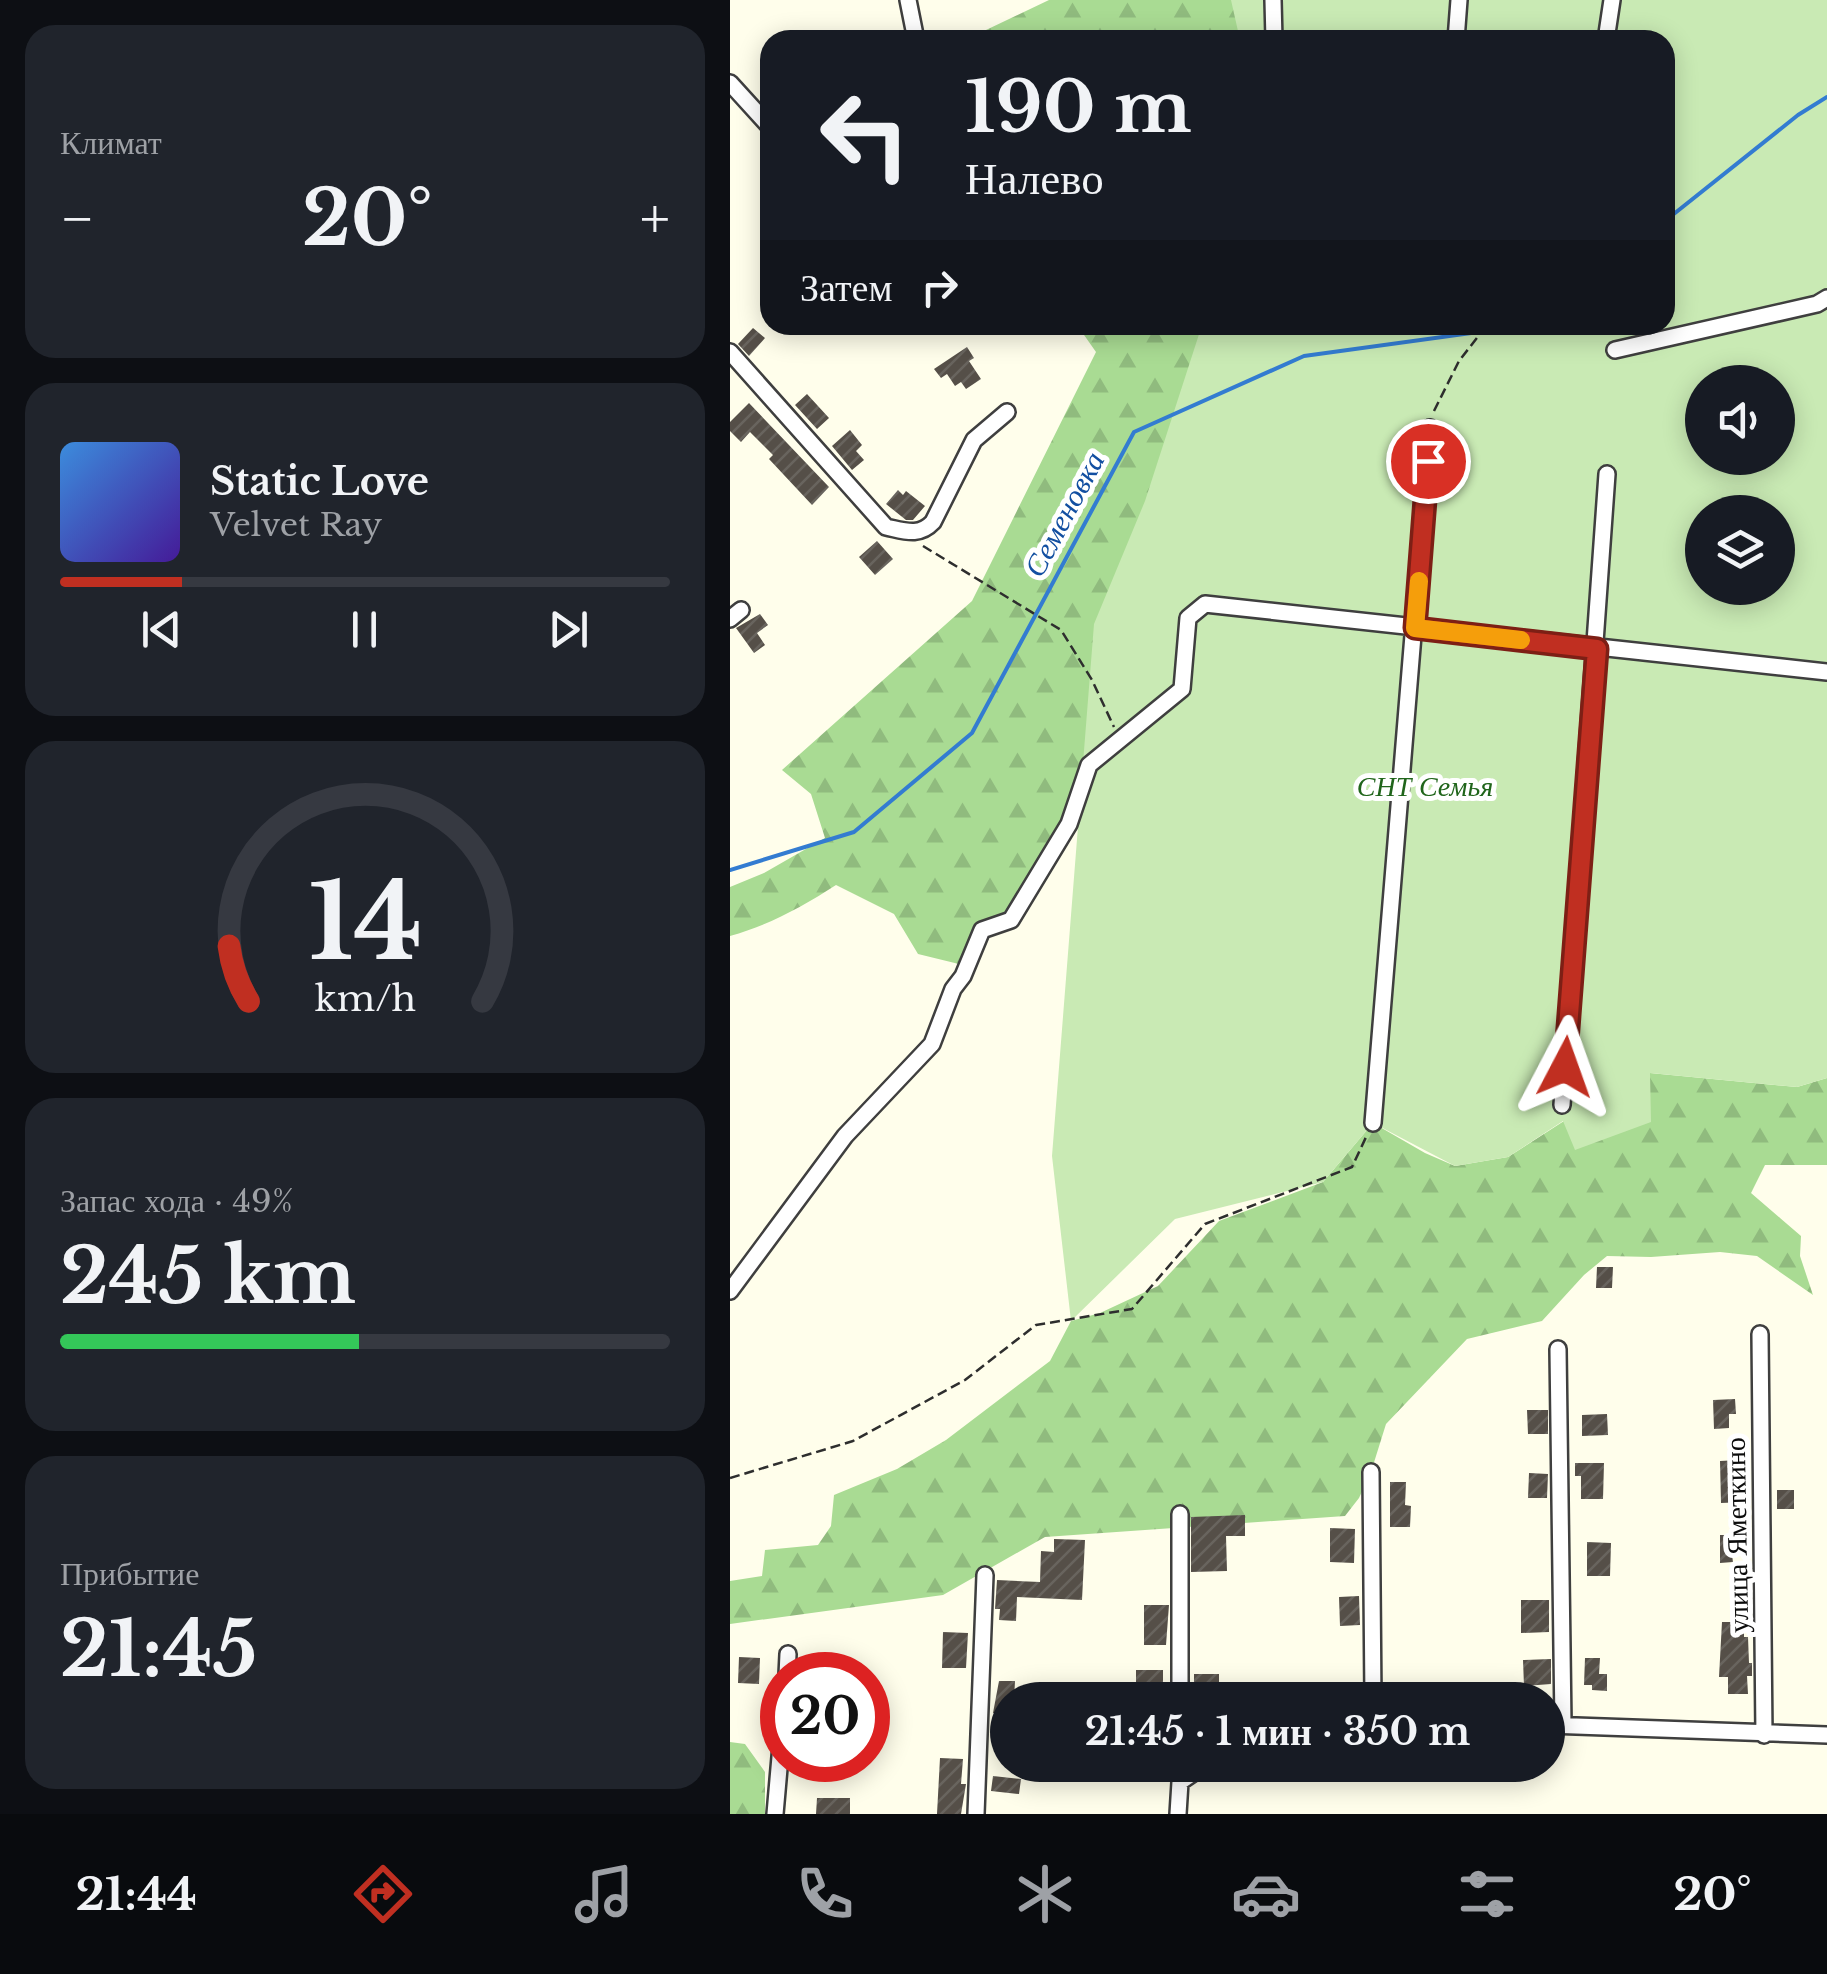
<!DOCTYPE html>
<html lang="ru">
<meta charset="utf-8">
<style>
:root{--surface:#171b24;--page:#20242c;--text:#f1f3f6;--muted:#9ea1a6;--line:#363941;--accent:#c02f21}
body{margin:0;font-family:"Libre Baskerville",serif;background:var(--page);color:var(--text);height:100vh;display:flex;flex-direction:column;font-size:38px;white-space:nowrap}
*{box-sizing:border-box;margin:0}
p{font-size:32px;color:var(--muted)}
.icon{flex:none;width:55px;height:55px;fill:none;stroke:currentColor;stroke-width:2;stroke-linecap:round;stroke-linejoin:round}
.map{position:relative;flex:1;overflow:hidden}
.details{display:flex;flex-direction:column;gap:25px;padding:25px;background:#0d0f14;width:730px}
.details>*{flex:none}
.hud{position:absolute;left:30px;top:30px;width:915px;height:305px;border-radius:30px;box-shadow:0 5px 25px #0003;background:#171b24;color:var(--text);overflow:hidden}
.fabs{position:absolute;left:955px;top:365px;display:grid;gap:20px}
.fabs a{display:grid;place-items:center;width:110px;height:110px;border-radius:50%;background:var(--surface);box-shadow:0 5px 25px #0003;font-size:50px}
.speed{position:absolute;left:30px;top:1652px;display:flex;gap:20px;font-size:50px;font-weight:700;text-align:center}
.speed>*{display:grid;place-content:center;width:130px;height:130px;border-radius:50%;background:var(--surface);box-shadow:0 5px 25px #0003;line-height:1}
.speed .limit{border:15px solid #d22;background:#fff;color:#111}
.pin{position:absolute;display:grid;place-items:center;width:85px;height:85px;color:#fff;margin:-42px;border:5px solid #fff;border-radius:50%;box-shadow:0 2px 10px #0007}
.me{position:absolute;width:110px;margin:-55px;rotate:4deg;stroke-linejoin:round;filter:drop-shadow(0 0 8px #0008)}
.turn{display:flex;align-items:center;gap:35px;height:210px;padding:0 40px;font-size:45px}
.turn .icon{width:130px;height:130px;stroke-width:2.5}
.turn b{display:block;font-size:70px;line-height:85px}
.then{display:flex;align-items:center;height:95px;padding:0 40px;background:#0003;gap:20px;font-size:38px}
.big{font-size:75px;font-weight:800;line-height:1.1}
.details .widget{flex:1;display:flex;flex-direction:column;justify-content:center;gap:15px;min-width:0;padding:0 35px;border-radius:30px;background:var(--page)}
.details .dial{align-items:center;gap:0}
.dial svg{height:260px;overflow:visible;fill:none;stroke:var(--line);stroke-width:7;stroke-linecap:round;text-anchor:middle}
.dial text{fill:var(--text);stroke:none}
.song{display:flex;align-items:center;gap:30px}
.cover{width:120px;height:120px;border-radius:15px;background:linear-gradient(135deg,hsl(210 70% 55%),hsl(260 70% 35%))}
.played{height:10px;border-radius:5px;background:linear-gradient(90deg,var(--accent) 20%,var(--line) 20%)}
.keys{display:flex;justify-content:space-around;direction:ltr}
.heat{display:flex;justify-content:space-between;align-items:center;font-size:55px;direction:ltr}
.charge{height:15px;border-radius:8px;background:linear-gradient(90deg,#34c759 49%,var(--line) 0)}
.trip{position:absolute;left:260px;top:1682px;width:575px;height:100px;border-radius:50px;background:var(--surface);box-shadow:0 5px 25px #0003;font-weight:800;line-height:100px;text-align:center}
.tab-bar{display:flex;height:160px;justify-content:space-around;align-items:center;background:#090b0e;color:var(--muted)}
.tab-bar .icon{width:70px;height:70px}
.tab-bar .active{color:var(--accent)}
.tab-bar b{font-size:45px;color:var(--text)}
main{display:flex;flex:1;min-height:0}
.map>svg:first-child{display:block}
.forest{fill:url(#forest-firs)}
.garden{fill:#c9eab4;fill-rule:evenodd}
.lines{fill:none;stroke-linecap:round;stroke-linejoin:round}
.stream{stroke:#337cd1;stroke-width:4}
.building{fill:url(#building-hatch)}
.minor-casing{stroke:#3f3f3f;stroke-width:20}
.path{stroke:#2e2e2e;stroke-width:2.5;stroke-dasharray:10 5;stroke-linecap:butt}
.minor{stroke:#fff;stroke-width:15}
.route-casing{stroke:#7d1f15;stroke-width:25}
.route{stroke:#c02f21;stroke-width:18}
.slow{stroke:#f59e0b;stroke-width:18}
.labels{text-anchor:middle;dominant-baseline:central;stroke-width:10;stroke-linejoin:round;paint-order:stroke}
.park-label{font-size:28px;font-style:italic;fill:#20651b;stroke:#fff}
.street-label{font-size:28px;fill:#0c0c0c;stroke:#fff}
.water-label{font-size:30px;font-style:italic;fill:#124fa1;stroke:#fff}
</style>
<main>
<section class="details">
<div class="widget"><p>Климат</p>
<div class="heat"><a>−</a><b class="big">20°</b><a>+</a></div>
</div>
<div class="widget">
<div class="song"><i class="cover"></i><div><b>Static Love</b><p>Velvet Ray</p></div></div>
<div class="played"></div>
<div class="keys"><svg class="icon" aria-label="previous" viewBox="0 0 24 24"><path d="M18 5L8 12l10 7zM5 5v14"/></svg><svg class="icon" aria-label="pause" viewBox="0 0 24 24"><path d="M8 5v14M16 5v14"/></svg><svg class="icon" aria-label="next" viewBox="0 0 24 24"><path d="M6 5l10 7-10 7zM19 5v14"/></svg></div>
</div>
<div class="widget dial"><svg viewBox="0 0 100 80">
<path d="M14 69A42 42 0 1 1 86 69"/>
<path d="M14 69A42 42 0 0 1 8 52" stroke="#c02f21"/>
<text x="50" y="56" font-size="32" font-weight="700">14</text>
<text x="50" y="72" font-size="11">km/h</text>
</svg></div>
<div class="widget"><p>Запас хода · 49%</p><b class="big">245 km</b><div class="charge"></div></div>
<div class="widget"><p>Прибытие</p><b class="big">21:45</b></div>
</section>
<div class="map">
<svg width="1097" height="1814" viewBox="0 0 1097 1814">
<defs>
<pattern id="forest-firs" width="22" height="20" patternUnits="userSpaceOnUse" patternTransform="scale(2.5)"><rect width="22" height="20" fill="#a9db93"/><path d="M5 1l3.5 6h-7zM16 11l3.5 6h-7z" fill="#90bb7e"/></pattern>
<pattern id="building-hatch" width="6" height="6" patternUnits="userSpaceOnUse" patternTransform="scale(2.5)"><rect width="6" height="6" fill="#554f48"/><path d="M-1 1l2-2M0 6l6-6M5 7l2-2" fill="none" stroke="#68645e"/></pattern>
</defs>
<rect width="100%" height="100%" fill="#fffeeb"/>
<path class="forest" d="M319 0H511L517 40H235Z
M347 325H889L972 458H1048L1097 474 933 490 359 765 339 824 281 920 252 930 237 966 188 954 164 914 106 885C72 907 39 925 0 936V887L34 873 95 838 81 794 52 770 242 601 366 352Z
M920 1073 1067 1087 1097 1078V1165H1035L1021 1193 1071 1236 1070 1256 1083 1295 1027 1256 990 1252 921 1257 877 1256 854 1275 812 1321 737 1339 656 1424 641 1472 629 1498 615 1516 315 1537 213 1595 0 1624V1581L32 1576 35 1550 88 1545 101 1526 104 1495 167 1469 216 1440 320 1361 341 1321 370 1313 428 1286 489 1221 593 1182 643 1123 695 1153 725 1166 778 1157 834 1121Z
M0 1742 15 1744 35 1772V1814H0Z"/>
<path class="garden" d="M501 0H1097V1078L1067 1087 920 1073 921 1122 845 1150 833 1121 778 1157 725 1166 643 1123 593 1182 445 1219 341 1321 322 1156 364 624 415 501 472 325H935V40H510ZM972 382H1048V458H972ZM972 512H1048V588H972Z"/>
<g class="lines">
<path class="stream" d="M935 221 1068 115 1097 97
M0 870 124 832 242 733 404 432 574 356 800 325"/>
</g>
<path class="building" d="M23 328 35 338 19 356 8 344Z
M237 347 244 358 239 361 251 379 236 389 231 382 225 386 217 374 211 378 204 369Z
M77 394 99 418 87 429 65 405Z
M19 403 99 487 82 505 39 459 43 455 20 432 11 442 0 431V422Z
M120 430 132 445 126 451 134 460 122 470 102 446Z
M168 490 173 495 176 491 195 506 183 520H176L156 504Z
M147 541 163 559 145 575 129 557Z
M30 614 38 625 27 633 35 645 24 653 6 628Z
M867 1267H883L882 1288H866Z
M1005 1399 1006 1414H999V1428L984 1429 983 1400Z
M797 1410H818V1434H798Z
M877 1414 878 1435 852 1436V1415Z
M1009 1460V1482H1015V1502L991 1503 990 1461Z
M845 1463H874L873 1499H851V1476H845Z
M799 1473 818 1474 817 1498H798Z
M660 1482H676L675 1505 681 1506 680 1527H660Z
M1047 1490H1064V1509H1047Z
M515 1515V1536H496L497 1571 461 1572V1517Z
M600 1528 625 1529 624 1563 600 1562Z
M990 1535H1012V1555H1002L1003 1562 990 1563Z
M324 1539 355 1540 352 1600 287 1597 286 1621 269 1620 270 1609H265L267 1580 310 1582 311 1551 324 1552Z
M857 1542 881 1543 880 1576H857Z
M629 1596 630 1625 610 1626 609 1597Z
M791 1600H819V1632L791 1633Z
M414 1605H439L436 1645H414Z
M992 1622H1014V1637H1018L1019 1663H1022V1676H1017L1018 1694H998V1677H989Z
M213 1632 238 1633 236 1668H212Z
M9 1657 30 1658 29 1684 8 1683Z
M855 1658H870L869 1674H877V1691L862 1690V1685H854Z
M821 1659V1684L794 1686 793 1660Z
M406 1670H433V1692H406Z
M464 1674H489V1700H473L472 1689H464Z
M269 1681H285L284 1700H278V1713H263Z
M210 1758 233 1759 231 1784H236L231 1814H207Z
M263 1776 291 1779 289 1794 261 1791Z
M87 1798H120V1814H86Z"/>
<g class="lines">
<defs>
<path id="minor" d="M178 0 186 40
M543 0 544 40
M726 40 729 0
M876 40 882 0
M0 83 40 127
M885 350 1087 304 1097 298
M0 352 156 527C175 531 189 537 203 522L244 440 277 412
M0 619 11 610
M832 1105 877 474
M643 1123 700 428
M0 1291 115 1136 202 1044 223 989 233 976 252 930 281 920 339 824 359 765 452 689 458 618 475 604 1097 672
M1030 1334 1034 1735
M828 1349 833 1725
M641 1472 643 1700
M57 1675 58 1654
M450 1700V1514
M818 1725 1097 1735
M45 1814 52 1734
M246 1814 255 1575
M448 1814 450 1782 475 1765"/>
</defs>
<use href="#minor" class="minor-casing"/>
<path class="path" d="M704 411 729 361 757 325
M193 546 331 630 362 680 384 727
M0 1478 123 1441 235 1380 306 1325 402 1309 475 1224 622 1167 637 1135"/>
<use href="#minor" class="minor"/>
</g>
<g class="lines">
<defs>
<path id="route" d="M698 461 685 628 867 649 835 1067"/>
</defs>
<use href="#route" class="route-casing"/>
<use href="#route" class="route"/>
<path class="slow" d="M689 581 685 628 791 640"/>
</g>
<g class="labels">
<g class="park-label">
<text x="695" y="786">СНТ Семья</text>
</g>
<g class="street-label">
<text transform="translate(1007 1535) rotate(-91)">улица Яметкино</text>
</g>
<g class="water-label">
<text transform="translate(334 514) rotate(-62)">Семеновка</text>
</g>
</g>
</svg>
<div class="fabs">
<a><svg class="icon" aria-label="sound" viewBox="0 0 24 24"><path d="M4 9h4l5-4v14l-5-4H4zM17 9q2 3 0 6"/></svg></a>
<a><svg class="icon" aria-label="layers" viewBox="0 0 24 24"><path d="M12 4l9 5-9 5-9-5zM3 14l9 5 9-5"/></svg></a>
</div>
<div class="speed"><div class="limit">20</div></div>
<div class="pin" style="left:698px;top:461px;background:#d93025"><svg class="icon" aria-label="arrive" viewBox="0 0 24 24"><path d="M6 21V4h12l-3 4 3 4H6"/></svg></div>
<svg class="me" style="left:835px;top:1067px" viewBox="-20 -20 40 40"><path d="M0-17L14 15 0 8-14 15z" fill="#c02f21" stroke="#fff" stroke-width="4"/></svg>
<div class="trip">21:45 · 1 мин · 350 m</div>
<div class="hud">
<div class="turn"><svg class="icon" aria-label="left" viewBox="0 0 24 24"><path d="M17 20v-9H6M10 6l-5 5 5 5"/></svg><div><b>190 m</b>Налево</div></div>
<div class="then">Затем<svg class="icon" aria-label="right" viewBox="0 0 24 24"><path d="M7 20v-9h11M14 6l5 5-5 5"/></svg></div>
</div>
</div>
</main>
<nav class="tab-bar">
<b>21:44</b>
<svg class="icon active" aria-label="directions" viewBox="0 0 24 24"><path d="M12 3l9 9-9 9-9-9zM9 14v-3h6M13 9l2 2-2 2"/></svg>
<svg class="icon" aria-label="music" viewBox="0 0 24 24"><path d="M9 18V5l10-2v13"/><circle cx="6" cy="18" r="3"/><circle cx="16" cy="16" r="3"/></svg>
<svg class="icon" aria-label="phone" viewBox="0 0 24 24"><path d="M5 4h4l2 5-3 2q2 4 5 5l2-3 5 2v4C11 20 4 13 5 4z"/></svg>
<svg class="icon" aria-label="climate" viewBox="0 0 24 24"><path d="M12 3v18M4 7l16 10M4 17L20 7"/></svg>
<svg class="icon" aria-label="car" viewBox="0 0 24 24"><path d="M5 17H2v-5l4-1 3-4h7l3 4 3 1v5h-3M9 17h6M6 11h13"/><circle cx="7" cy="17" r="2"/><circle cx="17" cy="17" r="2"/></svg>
<svg class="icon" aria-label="filters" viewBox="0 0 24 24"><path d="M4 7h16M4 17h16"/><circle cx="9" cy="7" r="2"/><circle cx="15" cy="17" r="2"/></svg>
<b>20°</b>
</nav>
